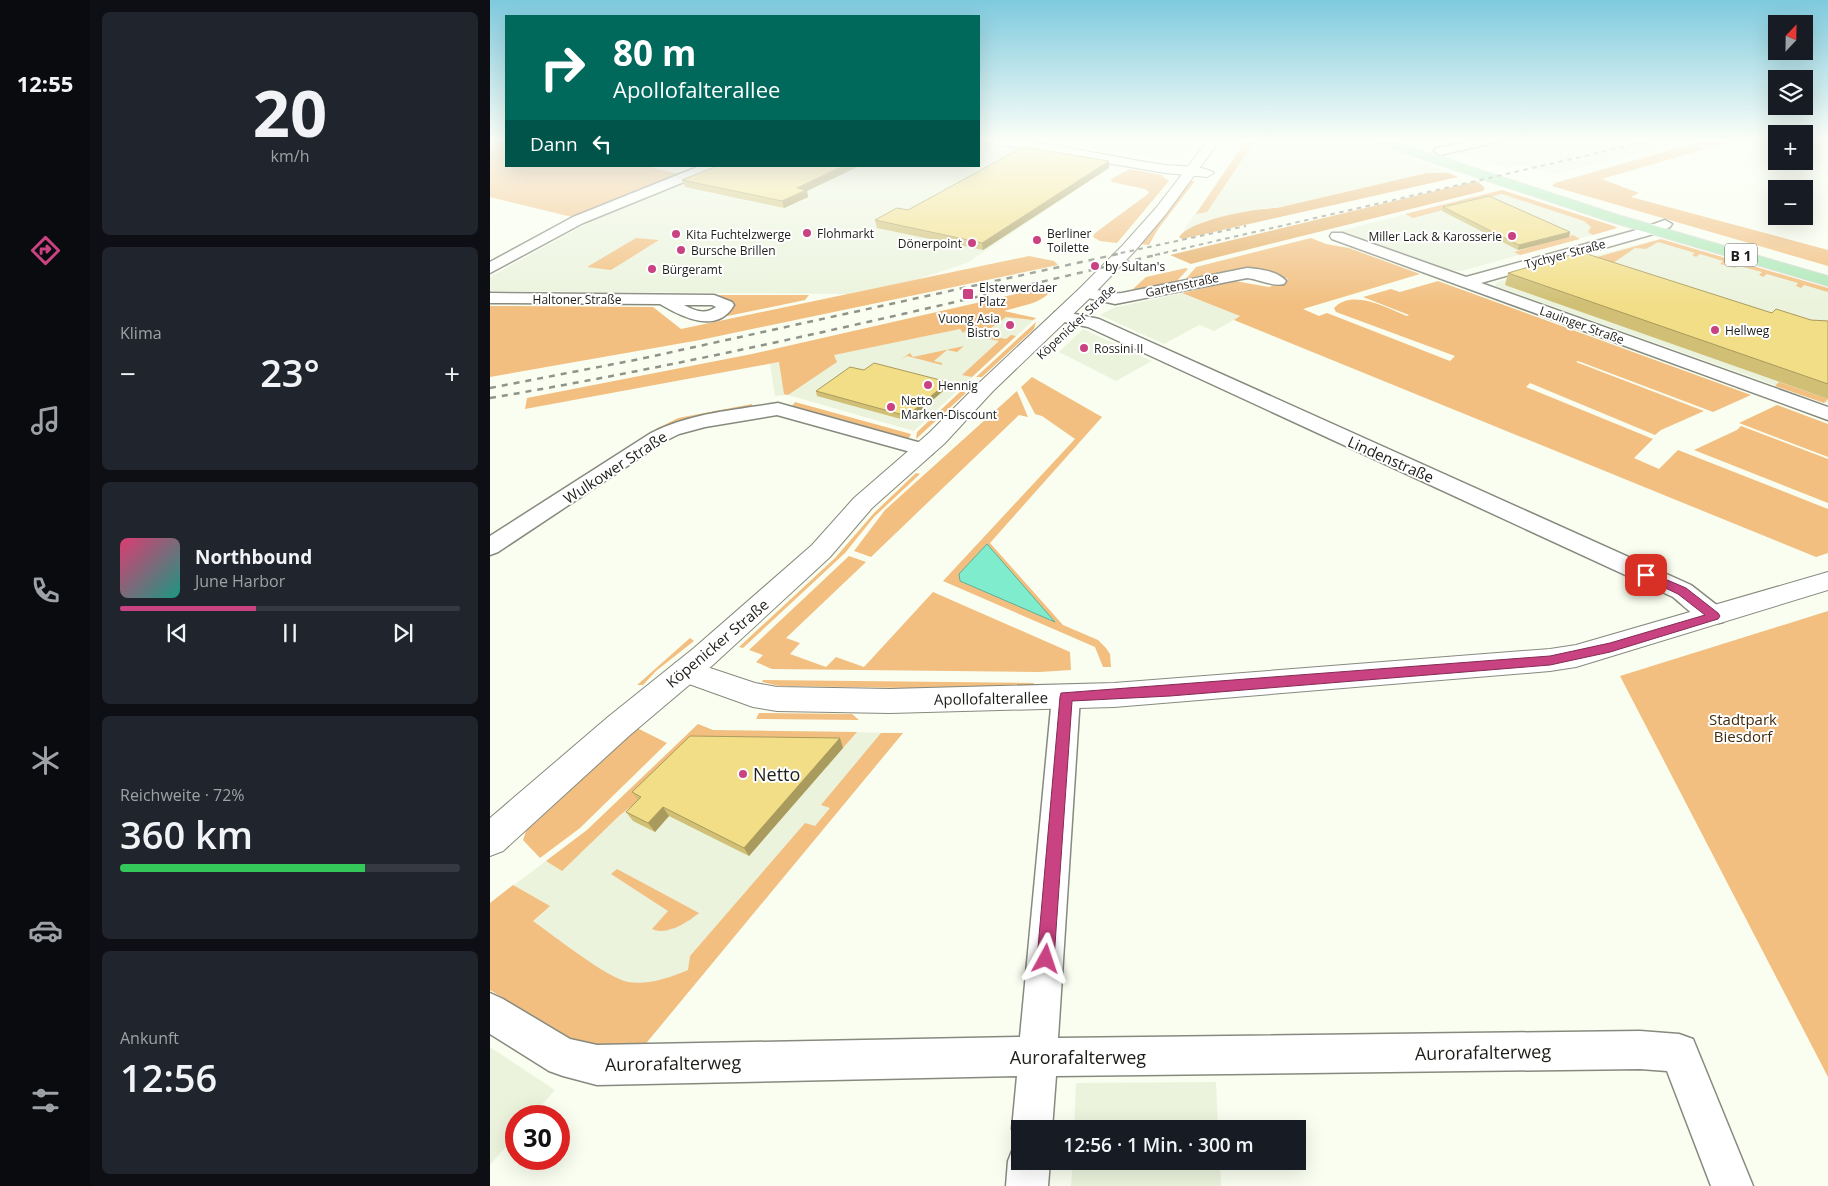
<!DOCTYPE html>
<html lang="de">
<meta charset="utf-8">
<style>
:root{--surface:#171b24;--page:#20242c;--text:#f1f3f6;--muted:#9ea1a6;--line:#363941;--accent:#c94281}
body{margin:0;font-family:"Open Sans",sans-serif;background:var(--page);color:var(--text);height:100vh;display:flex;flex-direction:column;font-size:19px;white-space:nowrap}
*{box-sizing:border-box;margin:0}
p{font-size:16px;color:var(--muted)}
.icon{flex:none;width:28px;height:28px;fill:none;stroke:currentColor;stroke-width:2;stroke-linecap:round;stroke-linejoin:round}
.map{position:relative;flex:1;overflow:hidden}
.details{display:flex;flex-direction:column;gap:12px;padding:12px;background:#0d0f14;width:400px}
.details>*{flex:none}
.top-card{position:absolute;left:15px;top:15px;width:475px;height:152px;border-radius:0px;box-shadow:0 5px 20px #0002;background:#00695c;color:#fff;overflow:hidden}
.needle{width:32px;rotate:22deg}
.controls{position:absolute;left:1278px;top:15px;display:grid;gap:10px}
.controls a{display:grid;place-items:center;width:45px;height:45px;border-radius:0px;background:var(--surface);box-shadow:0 5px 20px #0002;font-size:25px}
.speed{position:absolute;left:15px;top:1105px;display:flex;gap:10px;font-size:25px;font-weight:700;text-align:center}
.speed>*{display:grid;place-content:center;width:65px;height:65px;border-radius:50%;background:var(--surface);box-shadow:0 5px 20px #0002;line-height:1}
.speed .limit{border:8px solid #d22;background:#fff;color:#111}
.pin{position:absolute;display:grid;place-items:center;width:42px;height:42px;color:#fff;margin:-21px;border-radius:10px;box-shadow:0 2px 8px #0006}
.me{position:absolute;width:55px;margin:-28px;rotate:5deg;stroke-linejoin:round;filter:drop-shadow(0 0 4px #0008)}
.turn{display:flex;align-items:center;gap:18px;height:105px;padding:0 25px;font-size:22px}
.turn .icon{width:65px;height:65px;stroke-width:2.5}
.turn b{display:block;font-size:35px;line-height:42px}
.then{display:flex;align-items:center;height:48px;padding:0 25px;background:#0003;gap:10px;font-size:19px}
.big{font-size:38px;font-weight:600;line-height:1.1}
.details .tile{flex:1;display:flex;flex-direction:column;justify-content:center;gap:8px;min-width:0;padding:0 18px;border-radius:8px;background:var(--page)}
.details .dial{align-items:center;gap:0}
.dial b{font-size:65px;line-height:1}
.song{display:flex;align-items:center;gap:15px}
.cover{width:60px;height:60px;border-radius:8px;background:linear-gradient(135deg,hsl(340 70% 55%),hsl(170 70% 35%))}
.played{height:5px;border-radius:2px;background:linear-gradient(90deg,var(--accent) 40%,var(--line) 40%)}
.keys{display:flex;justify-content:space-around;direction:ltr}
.heat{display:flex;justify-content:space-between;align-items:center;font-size:28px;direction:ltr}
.charge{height:8px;border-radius:4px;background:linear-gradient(90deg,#34c759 72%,var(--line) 0)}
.trip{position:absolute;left:521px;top:1120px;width:295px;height:50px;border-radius:0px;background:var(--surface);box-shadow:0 5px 20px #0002;font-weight:600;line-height:50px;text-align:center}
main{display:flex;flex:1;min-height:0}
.tabs{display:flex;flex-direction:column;width:90px;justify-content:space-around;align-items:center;background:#090b0e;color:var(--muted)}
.tabs .icon{width:35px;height:35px}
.tabs .current{color:var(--accent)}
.tabs b{font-size:22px;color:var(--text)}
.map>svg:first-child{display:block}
.built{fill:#ebf3dd}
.green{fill:#f2bf80}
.forest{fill:#e7af67}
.water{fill:#7fecce;stroke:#61ae98}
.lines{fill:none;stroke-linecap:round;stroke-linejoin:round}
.minor-casing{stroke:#868a7e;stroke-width:3}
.tertiary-casing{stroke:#868a7e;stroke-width:2}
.secondary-casing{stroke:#868a7e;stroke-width:2}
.primary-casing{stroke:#dbdbda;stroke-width:2}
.minor{fill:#fff;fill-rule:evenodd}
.tertiary{fill:#fff;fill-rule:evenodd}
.secondary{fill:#fff;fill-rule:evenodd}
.primary{fill:#afe8b9;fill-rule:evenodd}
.rail-far1{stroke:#8f9389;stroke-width:2;stroke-dasharray:4.5 4.5;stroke-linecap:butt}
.rail{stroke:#8f9389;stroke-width:2.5;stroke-dasharray:6 6;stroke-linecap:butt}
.wall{fill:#d0bf74}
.shaded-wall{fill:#a99b5e}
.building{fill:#f2de87;stroke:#a99b5e}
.route{fill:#c94281;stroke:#832b54}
.poi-dot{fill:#c94281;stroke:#fff;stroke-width:2}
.labels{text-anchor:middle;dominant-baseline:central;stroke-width:4;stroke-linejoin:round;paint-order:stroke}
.far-poi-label{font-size:12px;fill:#1c1e19;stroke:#fff;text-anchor:start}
.far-street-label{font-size:12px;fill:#1c1e19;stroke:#fff}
.shield{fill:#fff;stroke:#60625e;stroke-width:1}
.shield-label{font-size:14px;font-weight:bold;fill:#1c1e19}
.street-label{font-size:15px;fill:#1c1e19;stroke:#fff}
.park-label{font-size:15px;fill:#412a0a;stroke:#fff}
.near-poi-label{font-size:18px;fill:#1c1e19;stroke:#fff;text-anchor:start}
.near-street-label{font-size:18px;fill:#1c1e19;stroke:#fff}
</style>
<main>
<nav class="tabs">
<b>12:55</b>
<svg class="icon current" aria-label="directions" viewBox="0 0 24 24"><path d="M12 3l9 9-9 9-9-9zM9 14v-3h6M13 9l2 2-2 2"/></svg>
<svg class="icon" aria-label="music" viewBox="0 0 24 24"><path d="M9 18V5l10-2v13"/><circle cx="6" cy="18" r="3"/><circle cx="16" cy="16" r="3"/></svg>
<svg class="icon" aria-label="phone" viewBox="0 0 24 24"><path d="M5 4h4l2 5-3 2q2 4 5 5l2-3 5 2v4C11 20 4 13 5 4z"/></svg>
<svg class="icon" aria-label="climate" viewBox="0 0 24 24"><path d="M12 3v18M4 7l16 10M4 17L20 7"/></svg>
<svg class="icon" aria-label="car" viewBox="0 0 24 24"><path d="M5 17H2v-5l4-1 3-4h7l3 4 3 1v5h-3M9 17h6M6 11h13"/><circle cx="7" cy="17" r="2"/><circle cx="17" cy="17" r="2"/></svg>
<svg class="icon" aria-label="filters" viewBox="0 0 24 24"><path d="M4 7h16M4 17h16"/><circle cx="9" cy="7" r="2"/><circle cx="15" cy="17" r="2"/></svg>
</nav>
<section class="details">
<div class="tile dial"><b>20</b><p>km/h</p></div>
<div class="tile"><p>Klima</p>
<div class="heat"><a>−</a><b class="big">23°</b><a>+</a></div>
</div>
<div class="tile">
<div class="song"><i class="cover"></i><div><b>Northbound</b><p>June Harbor</p></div></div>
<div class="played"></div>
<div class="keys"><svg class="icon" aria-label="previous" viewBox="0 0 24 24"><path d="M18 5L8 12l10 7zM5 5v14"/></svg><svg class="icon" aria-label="pause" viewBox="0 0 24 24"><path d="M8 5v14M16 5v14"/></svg><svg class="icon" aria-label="next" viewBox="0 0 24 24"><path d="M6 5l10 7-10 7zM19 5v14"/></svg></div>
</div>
<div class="tile"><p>Reichweite · 72%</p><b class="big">360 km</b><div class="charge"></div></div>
<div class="tile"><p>Ankunft</p><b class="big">12:56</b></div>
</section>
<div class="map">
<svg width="1338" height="1186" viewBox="0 0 1338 1186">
<rect width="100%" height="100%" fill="#f9fef0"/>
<path class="built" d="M547 139H708L693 157 675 160Z
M757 139H867L964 174 937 173 787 208H774L715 221 693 231Z
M1024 139H1201L1067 174 1029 165 1015 168 972 154 970 151Z
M489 143 624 165 477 263 422 281 358 294 0 291V277L103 220 235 166H489Z
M1012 190 1127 228 971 271 961 270 849 231Z
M1169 239 1338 288V404L1005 286 1007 282Z
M692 293 751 316 724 331 709 325 674 344 610 315 623 308Z
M526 314 546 318 424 431 298 395 285 396 280 364Z
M593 329 662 361 626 381 569 352Z
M208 724 223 730 413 733 153 1047 0 990V903L97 830Z
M0 1047 65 1090 42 1116H26V1135L0 1165Z
M726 1082 728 1129H584L586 1083Z
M583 1161H730L731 1186H581Z"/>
<path class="green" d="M0 139H16V166H154L189 174 82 217 0 197Z
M757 139H766L717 212 706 214Z
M1219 139H1249L1112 179 1149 193 1141 197 1338 250V266L1062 186 1065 183Z
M640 169 671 175 679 181 627 243 610 241 603 237 605 233 658 194 659 192 655 189 622 182 621 179Z
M699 181H705L668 229 659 245 649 244Z
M1012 190 1124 226 1127 228 1103 235 1098 232 1101 227 1094 221 1012 194 923 218 915 214Z
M1083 235 1090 239 1030 255 1024 252Z
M146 238 169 240 121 270 97 267Z
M821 238 836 244 859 248 930 274 813 309 829 316 837 313 960 361 965 356 846 312 844 308C862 288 897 308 917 316L919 315 873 297 901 289 910 292 948 281 1261 395 1223 412 1088 361 1086 362 1214 411 1171 430 1165 435 1040 383 1036 387 1163 439 1144 458 1169 469 1188 450 1338 509V553L1326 557 744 320 750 316 692 293 745 281 779 287 798 279 764 267 693 282 706 267Z
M1171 239 1338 288V292L1314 285 1311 288 1306 286 1308 283 1277 274 1273 277 1269 275 1272 272 1249 266 1245 268 1230 264 1233 261 1210 254 1206 257 1202 255 1205 253 1168 242 1156 249 1145 248 1123 263 1104 258Z
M539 256 564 261 568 265 210 340 0 377V306L163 307 191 329Z
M696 268 698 269 686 282 654 290 643 289 656 277Z
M561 286 563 289C550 305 532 305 514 311L546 318 543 320 516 317 500 329 495 328 492 331 479 328 473 333 470 329 344 355 347 362 298 395 294 394 289 362 35 409 37 398 262 354Z
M215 295H319L315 300 228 318 242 308V302L232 297H215Z
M546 322 544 329 492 377H486Z
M521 335 526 336 482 377 472 375 509 341 498 339 501 336 516 339Z
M474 346 467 352 457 350 444 361 452 363V365L417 356 410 360 420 353 423 357Z
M542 377 612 417 500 543 573 625 608 640 616 648 620 654 621 667H613L605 647 453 581 585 439 552 416 545 414 531 387Z
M1289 382 1338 399 1334 403 1285 386Z
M471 391 476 393 426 439 427 432Z
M527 391 538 417 529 415 381 557 364 551 395 510Z
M305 402 421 434 418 440 302 406Z
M262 404V408L171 432 166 429 188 418Z
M1287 405 1338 424V457L1249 423Z
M1251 426 1338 459V503L1204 450 1247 430Z
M426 473 430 474 384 517 355 553 253 648 249 647 345 558 384 513Z
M359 556 376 562 296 638 310 643 300 654 336 667 346 657 374 667 443 592 580 652 581 670 550 672 282 669 266 662 273 655 259 650Z
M1338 611V1077L1130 676Z
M200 638 204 641 166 671 153 685H147Z
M273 680 544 683 543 690H536L289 686 272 682Z
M269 713 362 714 369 720 266 719Z
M208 724 223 730 367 732 353 748 148 801 130 815 72 871 56 861 97 830Z
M147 728 177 743 90 828 50 858 33 840 36 831Z
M391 733H413L153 1047 94 1048 0 990V903L23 885 60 906 43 921C63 935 117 978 138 982 159 985 179 978 198 970L200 956 315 823 325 826 340 808 331 805Z
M127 869 209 913C198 922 177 936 162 929L178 911 121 874Z"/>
<path class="forest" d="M937 173H958L968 177 728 231 692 239 689 237C699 220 766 208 787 208Z
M987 181 995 188 993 191 712 261 701 264 680 255Z"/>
<path class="water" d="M497 544 565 622 470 581 469 574Z"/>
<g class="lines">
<defs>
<path id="minor" d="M992 139H1013L1007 142 950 155 944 151 946 148Z
M210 166H228L226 169 93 223 0 273V262L83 217Z
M1175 220 1182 224 1180 227 1160 235 991 283 1338 407V420L842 239 840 236 842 233H852L976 277 1150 229Z
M757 268C769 269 788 271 796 281L794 284C782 287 769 279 757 278L625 304 589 296 587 293 589 290C603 286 618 295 632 293Z
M0 293 224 295 242 302 244 305C227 335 192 317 170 304L0 303ZM194 305H222L226 307C215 315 205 311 194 305Z
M571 311 609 319 1201 585 1233 610 1237 616 1233 622C1213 628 1198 609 1183 597L598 327 565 320 563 316 565 312Z
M288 403 442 446 445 450 442 454 435 456 287 415 215 427 189 434 175 441 8 552 0 555V536L161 433C200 413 245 410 288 403Z
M576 686 586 689 590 697 568 1038 1150 1031 1189 1034 1203 1039 1263 1186H1221L1177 1071 1150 1069 566 1076 562 1129H530V1161H560L558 1186H516L518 1161 524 1146 529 1144 522 1129 527 1076 107 1085 73 1076 59 1071 0 1034V993L13 999 80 1039 107 1045 530 1037 562 697 566 689Z"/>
<path id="tertiary" d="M494 139C555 139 615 157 676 165 686 166 718 166 724 173L717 177 675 173 500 143 496 142Z
M1338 572V590L1086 667 1060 671 624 707 400 713 287 711 263 707 185 679 181 671 185 663 196 660 265 683 287 687 400 689 624 683 1060 649 1086 645Z"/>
<path id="secondary" d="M719 139H731L676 214 644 252 601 297 503 391 455 443 382 508 340 557 224 664 140 735 13 851 0 856V818L118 717 204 648 322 545 364 498 439 433 489 383 589 289 632 246 666 208Z"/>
<path id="primary" d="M879 139H897L1128 215 1338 276V286L1118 221 881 142Z"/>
</defs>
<use href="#minor" class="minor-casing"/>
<use href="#tertiary" class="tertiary-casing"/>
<use href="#secondary" class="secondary-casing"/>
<use href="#primary" class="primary-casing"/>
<use href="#minor" class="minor"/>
<use href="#tertiary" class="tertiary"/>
<use href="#secondary" class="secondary"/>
<use href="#primary" class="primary"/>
<path class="rail-far1" d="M622 255 756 226
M665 255 1168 139"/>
<path class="rail" d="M0 388 150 359 628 254
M0 398C225 360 448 306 670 254"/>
</g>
<path class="wall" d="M227 166H369L317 191 318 197 294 208 195 187 192 180Z
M619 168 493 250 387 228 385 220 418 210Z
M953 207 1080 232 1079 237 1028 250 952 211Z
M1018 273 1282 313 1321 320 1338 321V399L1015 285Z
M374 370 458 382 459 386 418 421 327 396 326 391Z
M353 748 259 856 179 816 165 832 143 821 136 812 148 800 142 792Z"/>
<path class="shaded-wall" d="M619 161V168L493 250 492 243Z
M353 166H369L317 191 318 197 294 208 292 201 307 188Z
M1080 232 1079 237 1028 250 1029 245Z
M458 382 459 386 418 421 417 416Z
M350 738 353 748 259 856 254 848Z
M173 807 179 816 165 832 158 823Z"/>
<path class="building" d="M533 147 619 161 492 243 385 220 407 208 418 210Z
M227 166H353L307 188 316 190 292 201 192 180Z
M999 196 1080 232 1029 245 953 207Z
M1091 252 1282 313 1286 309 1321 320 1338 321V384L1018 273Z
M384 363 458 382 417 416 326 391 360 367 374 370Z
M200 736 350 738 254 848 173 807 158 823 136 812 151 797 142 792Z"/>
<linearGradient id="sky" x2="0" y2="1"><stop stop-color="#7ecade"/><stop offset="0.46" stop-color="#fcfff8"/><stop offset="1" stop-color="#fcfff8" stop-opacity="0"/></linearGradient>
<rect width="1338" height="305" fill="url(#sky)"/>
<path class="route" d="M1156 571 1196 588 1228 613 1230 616 1228 619 1120 652 1060 665 680 696 582 701 564 959 561 964 556 967 550 964 547 959 570 697 571 693 1060 656 1120 643 1215 615 1188 594 1152 577 1150 575 1152 572Z"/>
<g class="poi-dot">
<circle cx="317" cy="233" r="5"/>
<circle cx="186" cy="234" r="5"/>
<circle cx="1022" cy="236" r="5"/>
<circle cx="547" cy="240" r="5"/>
<circle cx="482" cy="243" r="5"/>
<circle cx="191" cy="250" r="5"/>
<circle cx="605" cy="266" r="5"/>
<circle cx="162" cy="269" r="5"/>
<rect x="472" y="288" width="12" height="12" rx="2.5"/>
<circle cx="520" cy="325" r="5"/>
<circle cx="1225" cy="330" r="5"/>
<circle cx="594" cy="348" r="5"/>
<circle cx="438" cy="385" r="5"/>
<circle cx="401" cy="407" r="5"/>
<circle cx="253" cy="774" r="5"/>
</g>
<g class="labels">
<g class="far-poi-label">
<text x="327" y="233">Flohmarkt</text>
<text x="557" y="233">Berliner<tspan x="557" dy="14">Toilette</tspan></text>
<text x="196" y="234">Kita Fuchtelzwerge</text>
<text x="1012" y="236" text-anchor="end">Miller Lack &amp; Karosserie</text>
<text x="472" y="243" text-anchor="end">Dönerpoint</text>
<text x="201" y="250">Bursche Brillen</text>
<text x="615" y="266">by Sultan's</text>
<text x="172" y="269">Bürgeramt</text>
<text x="489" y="287">Elsterwerdaer<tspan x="489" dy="14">Platz</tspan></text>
<text x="510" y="318" text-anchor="end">Vuong Asia<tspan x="510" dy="14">Bistro</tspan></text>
<text x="1235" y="330">Hellweg</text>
<text x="604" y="348">Rossini II</text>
<text x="448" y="385">Hennig</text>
<text x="411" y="400">Netto<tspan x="411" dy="14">Marken-Discount</tspan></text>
</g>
<g class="far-street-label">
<text transform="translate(1075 254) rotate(-15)">Tychyer Straße</text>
<text transform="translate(692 285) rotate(-12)">Gartenstraße</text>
<text x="87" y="299">Haltoner Straße</text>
<text transform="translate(586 322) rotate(-43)">Köpenicker Straße</text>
<text transform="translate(1092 325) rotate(20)">Lauinger Straße</text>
</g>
<rect class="shield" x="1235" y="243.5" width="32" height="23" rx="4"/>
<g class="shield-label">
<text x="1251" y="255">B 1</text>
</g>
<g class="street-label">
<text transform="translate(901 459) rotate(24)">Lindenstraße</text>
<text transform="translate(125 467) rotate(-33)">Wulkower Straße</text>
<text transform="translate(227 643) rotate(-40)">Köpenicker Straße</text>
<text transform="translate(501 698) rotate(-1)">Apollofalterallee</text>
</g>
<g class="park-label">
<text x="1253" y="719">Stadtpark<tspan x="1253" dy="17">Biesdorf</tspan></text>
</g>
<g class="near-poi-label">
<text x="263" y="774">Netto</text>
</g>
<g class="near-street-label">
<text transform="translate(993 1052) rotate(-1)">Aurorafalterweg</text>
<text x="588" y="1057">Aurorafalterweg</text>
<text transform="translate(183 1063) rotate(-1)">Aurorafalterweg</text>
</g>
</g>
</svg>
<div class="controls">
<a><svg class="needle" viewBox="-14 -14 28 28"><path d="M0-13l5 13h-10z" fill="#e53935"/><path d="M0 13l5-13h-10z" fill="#9ea1a6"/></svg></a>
<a><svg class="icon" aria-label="layers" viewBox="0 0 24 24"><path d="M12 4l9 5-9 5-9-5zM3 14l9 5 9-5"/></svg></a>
<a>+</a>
<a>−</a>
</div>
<div class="speed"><div class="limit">30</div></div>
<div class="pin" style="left:1156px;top:575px;background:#d93025"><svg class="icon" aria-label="arrive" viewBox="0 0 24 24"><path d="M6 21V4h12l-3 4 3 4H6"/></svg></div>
<svg class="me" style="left:556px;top:959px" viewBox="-20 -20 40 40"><path d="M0-17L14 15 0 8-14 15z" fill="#c94281" stroke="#fff" stroke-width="4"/></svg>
<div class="trip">12:56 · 1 Min. · 300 m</div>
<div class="top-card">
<div class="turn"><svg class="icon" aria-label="right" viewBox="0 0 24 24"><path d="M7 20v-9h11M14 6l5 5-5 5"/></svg><div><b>80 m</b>Apollofalterallee</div></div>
<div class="then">Dann<svg class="icon" aria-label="left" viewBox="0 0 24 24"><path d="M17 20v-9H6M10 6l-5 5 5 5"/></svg></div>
</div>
</div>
</main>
